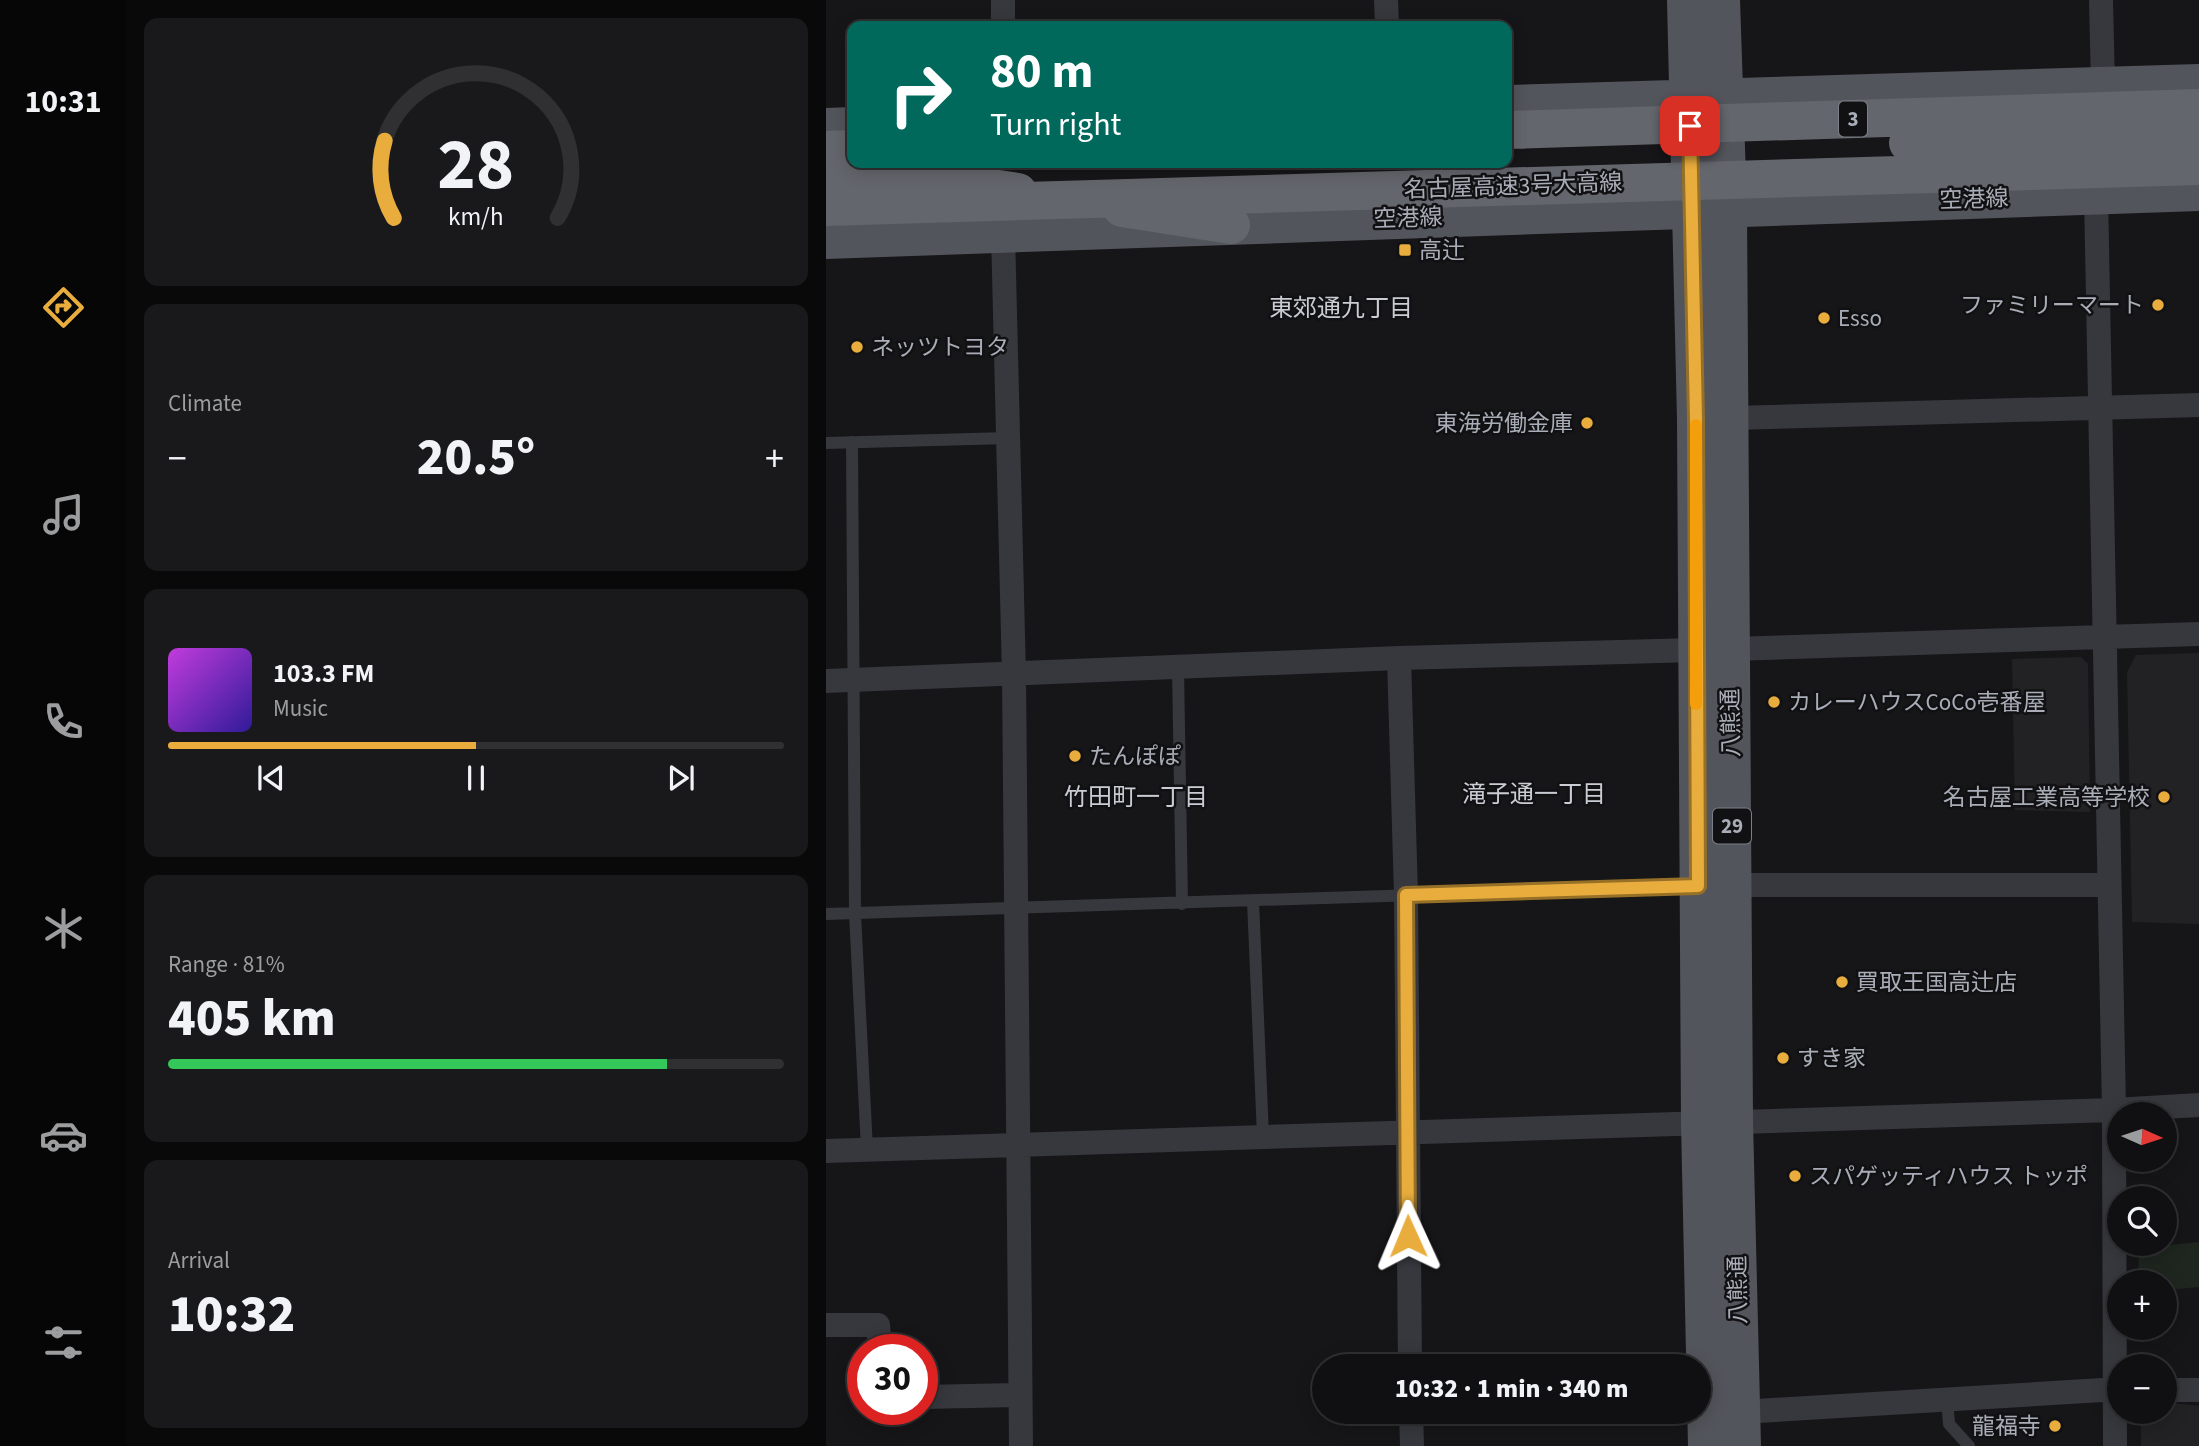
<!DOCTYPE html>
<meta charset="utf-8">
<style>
:root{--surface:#101012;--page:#19191b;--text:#f1f3f6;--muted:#9c9d9f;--line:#303032;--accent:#e9ad3d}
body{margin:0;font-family:"Source Sans 3","Noto Sans JP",sans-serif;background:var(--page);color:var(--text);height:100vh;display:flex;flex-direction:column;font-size:26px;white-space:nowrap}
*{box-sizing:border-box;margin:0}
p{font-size:23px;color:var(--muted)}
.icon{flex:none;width:38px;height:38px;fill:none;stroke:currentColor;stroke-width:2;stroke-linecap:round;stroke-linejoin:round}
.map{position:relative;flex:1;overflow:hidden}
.drawer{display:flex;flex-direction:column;gap:18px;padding:18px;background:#09090a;width:700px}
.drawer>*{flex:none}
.hud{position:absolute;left:21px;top:21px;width:665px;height:147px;border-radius:14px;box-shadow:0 4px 18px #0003,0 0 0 2px var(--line);background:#00695c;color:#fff;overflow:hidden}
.needle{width:46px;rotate:93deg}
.buttons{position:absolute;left:1281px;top:1102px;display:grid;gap:14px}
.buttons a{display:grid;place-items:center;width:70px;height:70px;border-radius:50%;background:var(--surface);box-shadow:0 4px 18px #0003,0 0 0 2px var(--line);font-size:35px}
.speed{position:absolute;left:21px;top:1334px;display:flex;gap:14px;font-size:35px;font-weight:700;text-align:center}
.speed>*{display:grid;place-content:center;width:91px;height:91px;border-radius:50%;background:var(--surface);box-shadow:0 4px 18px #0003,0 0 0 2px var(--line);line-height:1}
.speed .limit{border:10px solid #d22;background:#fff;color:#111}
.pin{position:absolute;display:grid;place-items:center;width:60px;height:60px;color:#fff;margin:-30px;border-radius:14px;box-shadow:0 4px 10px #0006}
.me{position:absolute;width:77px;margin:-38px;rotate:359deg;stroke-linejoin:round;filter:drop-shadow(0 0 5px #0008)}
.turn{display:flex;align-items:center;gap:24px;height:147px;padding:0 28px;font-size:32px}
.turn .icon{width:91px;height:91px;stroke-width:2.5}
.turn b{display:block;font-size:49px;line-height:60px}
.big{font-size:52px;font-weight:800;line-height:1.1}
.drawer .widget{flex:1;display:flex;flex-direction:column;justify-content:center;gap:10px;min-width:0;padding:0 24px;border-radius:14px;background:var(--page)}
.drawer .dial{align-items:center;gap:0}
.dial svg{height:182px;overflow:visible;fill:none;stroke:var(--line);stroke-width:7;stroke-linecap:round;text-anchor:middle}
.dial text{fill:var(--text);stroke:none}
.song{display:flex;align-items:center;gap:21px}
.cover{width:84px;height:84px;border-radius:10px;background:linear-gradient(135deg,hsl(290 70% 55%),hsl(250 70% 35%))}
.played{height:7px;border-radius:4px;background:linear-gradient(90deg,var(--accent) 50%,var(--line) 50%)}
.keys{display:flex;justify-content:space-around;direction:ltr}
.heat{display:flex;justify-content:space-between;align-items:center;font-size:38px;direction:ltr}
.charge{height:10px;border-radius:5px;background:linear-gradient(90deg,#34c759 81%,var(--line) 0)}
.trip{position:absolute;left:486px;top:1354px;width:399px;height:70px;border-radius:35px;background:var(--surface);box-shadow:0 4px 18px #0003,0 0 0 2px var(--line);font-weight:800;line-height:70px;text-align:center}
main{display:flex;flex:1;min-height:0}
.menu{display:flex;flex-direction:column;width:126px;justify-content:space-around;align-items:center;background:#060607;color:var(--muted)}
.menu .icon{width:49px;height:49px}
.menu .active{color:var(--accent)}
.menu b{font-size:32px;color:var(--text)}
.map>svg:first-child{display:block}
.built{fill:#222225}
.green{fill:#1e261f}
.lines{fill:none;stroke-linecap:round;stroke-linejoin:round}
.lane{stroke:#37383d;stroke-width:12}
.street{stroke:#37383d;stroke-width:24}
.primary{stroke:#53555c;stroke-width:38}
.highway{stroke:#64666d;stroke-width:38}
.highway-bridge{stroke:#64666d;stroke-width:38}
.route-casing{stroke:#977028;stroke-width:18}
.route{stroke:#e9ad3d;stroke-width:12}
.slow{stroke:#f59e0b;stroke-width:12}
.poi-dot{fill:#e9ad3d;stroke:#111113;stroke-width:2.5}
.labels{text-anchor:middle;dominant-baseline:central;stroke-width:5;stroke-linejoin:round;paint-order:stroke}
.shield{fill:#111113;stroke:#7b7e86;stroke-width:2}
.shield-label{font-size:21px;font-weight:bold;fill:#a9adb7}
.street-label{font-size:23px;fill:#a9adb7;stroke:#111113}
.poi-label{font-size:23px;fill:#a9adb7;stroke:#111113;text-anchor:start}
.neighbourhood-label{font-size:24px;fill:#caccd3;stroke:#111113}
</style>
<main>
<nav class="menu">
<b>10:31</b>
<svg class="icon active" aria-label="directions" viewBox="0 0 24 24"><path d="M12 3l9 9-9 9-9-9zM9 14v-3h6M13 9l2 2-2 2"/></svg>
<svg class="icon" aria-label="music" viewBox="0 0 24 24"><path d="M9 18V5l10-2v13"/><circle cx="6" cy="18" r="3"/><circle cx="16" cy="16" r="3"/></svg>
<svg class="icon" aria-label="phone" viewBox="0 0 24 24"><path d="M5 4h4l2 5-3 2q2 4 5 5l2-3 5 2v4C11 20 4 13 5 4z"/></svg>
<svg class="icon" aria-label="climate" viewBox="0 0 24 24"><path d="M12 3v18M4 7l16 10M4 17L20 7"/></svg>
<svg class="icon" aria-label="car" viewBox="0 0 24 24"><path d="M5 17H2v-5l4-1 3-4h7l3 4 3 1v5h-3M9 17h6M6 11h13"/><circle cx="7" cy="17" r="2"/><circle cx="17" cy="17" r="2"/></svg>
<svg class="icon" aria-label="filters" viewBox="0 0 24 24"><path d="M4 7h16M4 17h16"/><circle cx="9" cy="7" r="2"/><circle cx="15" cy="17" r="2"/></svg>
</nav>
<section class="drawer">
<div class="widget dial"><svg viewBox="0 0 100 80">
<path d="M14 69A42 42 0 1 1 86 69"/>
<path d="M14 69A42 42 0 0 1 10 35" stroke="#e9ad3d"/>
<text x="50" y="56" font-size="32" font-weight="700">28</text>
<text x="50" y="72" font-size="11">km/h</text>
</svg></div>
<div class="widget"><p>Climate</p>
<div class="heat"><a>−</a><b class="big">20.5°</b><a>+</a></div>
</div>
<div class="widget">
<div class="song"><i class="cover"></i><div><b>103.3 FM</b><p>Music</p></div></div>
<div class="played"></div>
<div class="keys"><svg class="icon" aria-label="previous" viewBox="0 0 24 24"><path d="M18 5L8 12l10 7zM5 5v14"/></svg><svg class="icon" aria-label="pause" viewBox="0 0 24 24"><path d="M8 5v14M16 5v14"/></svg><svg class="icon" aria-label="next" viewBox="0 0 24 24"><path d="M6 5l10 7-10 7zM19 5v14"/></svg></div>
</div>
<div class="widget"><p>Range · 81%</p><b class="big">405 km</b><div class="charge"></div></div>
<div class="widget"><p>Arrival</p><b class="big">10:32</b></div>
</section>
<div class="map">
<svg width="1373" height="1446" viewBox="0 0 1373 1446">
<rect width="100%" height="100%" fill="#161618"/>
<path class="built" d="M1373 653V924L1306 922 1301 672 1310 655Z
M1255 657 1262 664 1264 812 1189 810 1186 659Z
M1339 1402 1373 1406V1446H1315V1412H1339Z"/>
<path class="green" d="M1373 1242V1287L1339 1290V1283H1312L1313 1248Z"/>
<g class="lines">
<path class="lane" d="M26 442 29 914 41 1149
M0 443 182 438
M352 668 356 904
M427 901 437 1136
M0 914 868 886
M1121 1399 1123 1424 1143 1446"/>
<path class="street" d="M177 0V26
M560 0 561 26
M1275 0 1277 86
M1270 195 1288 1110 1289 1446
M177 233 188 675 195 1446
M905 418 1373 405
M904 649 1373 634
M573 658 580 895 584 1367
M0 681 573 658 869 650
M907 885H1283
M0 1151 1288 1110 1373 1105
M0 1325H52L54 1349
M1339 1390H1373
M96 1397 194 1395
M585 1412 586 1446
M915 1412 1293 1389"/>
<path class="primary" d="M860 0 870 419 874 1123 881 1446
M895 0 902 207 908 1121 916 1446
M681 104 1373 83
M0 127 26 126
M0 240 1373 192"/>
<path class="highway" d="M0 150 26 149
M0 184 126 182 192 192
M296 208 405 225"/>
<path class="highway-bridge" d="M681 130 1373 108
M1082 143 1373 136
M0 207 1373 166"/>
</g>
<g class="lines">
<defs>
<path id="route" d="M582 1236 580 895 872 886 870 419 864 126"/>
</defs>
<use href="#route" class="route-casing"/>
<use href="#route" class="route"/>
<path class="slow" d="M870 704V425"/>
</g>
<g class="poi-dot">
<rect x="572" y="243" width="14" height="14" rx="3.5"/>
<circle cx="1332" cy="305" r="7"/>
<circle cx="998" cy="318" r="7"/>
<circle cx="31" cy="347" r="7"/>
<circle cx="761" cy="423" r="7"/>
<circle cx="948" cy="702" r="7"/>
<circle cx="249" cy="756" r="7"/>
<circle cx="1338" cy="797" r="7"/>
<circle cx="1016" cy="982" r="7"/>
<circle cx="957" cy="1058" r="7"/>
<circle cx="969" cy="1176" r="7"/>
<circle cx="1229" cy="1426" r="7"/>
</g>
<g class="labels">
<g class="shield">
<rect x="1013" y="101.5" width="28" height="35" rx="5"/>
<rect x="887" y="808.5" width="38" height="35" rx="5"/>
</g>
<g class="shield-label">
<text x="1027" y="119">3</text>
<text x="906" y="826">29</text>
</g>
<g class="street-label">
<text transform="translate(687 186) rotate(-2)">名古屋高速3号大高線</text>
<text transform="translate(1148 199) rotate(-2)">空港線</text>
<text transform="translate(582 218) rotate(-2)">空港線</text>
<text transform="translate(905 723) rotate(-91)">八熊通</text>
<text transform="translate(912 1290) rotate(-91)">八熊通</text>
</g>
<g class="poi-label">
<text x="593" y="250">高辻</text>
<text x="1318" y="305" text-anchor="end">ファミリーマート</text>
<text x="1012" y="318">Esso</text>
<text x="45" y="347">ネッツトヨタ</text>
<text x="747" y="423" text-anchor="end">東海労働金庫</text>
<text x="962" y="702">カレーハウスCoCo壱番屋</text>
<text x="263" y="756">たんぽぽ</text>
<text x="1324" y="797" text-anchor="end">名古屋工業高等学校</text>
<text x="1030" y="982">買取王国高辻店</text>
<text x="971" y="1058">すき家</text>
<text x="983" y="1176">スパゲッティハウス トッポ</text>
<text x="1215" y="1426" text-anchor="end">龍福寺</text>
</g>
<g class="neighbourhood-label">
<text x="515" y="308">東郊通九丁目</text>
<text x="708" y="794">滝子通一丁目</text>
<text x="310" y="797">竹田町一丁目</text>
</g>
</g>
</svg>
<div class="buttons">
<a><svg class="needle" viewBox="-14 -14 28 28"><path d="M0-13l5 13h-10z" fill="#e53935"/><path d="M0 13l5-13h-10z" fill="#9c9d9f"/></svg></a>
<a><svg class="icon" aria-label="search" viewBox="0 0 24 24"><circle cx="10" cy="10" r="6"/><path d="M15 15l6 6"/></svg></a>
<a>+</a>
<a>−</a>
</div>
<div class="speed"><div class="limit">30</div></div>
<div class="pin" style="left:864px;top:126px;background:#d93025"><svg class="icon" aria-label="arrive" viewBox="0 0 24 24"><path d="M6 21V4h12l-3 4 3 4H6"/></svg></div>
<svg class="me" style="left:582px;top:1236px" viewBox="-20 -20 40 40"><path d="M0-17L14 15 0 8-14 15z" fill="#e9ad3d" stroke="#fff" stroke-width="4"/></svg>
<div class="trip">10:32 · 1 min · 340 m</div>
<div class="hud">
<div class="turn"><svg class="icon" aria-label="right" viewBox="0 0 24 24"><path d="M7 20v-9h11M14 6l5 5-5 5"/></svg><div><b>80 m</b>Turn right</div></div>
</div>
</div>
</main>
